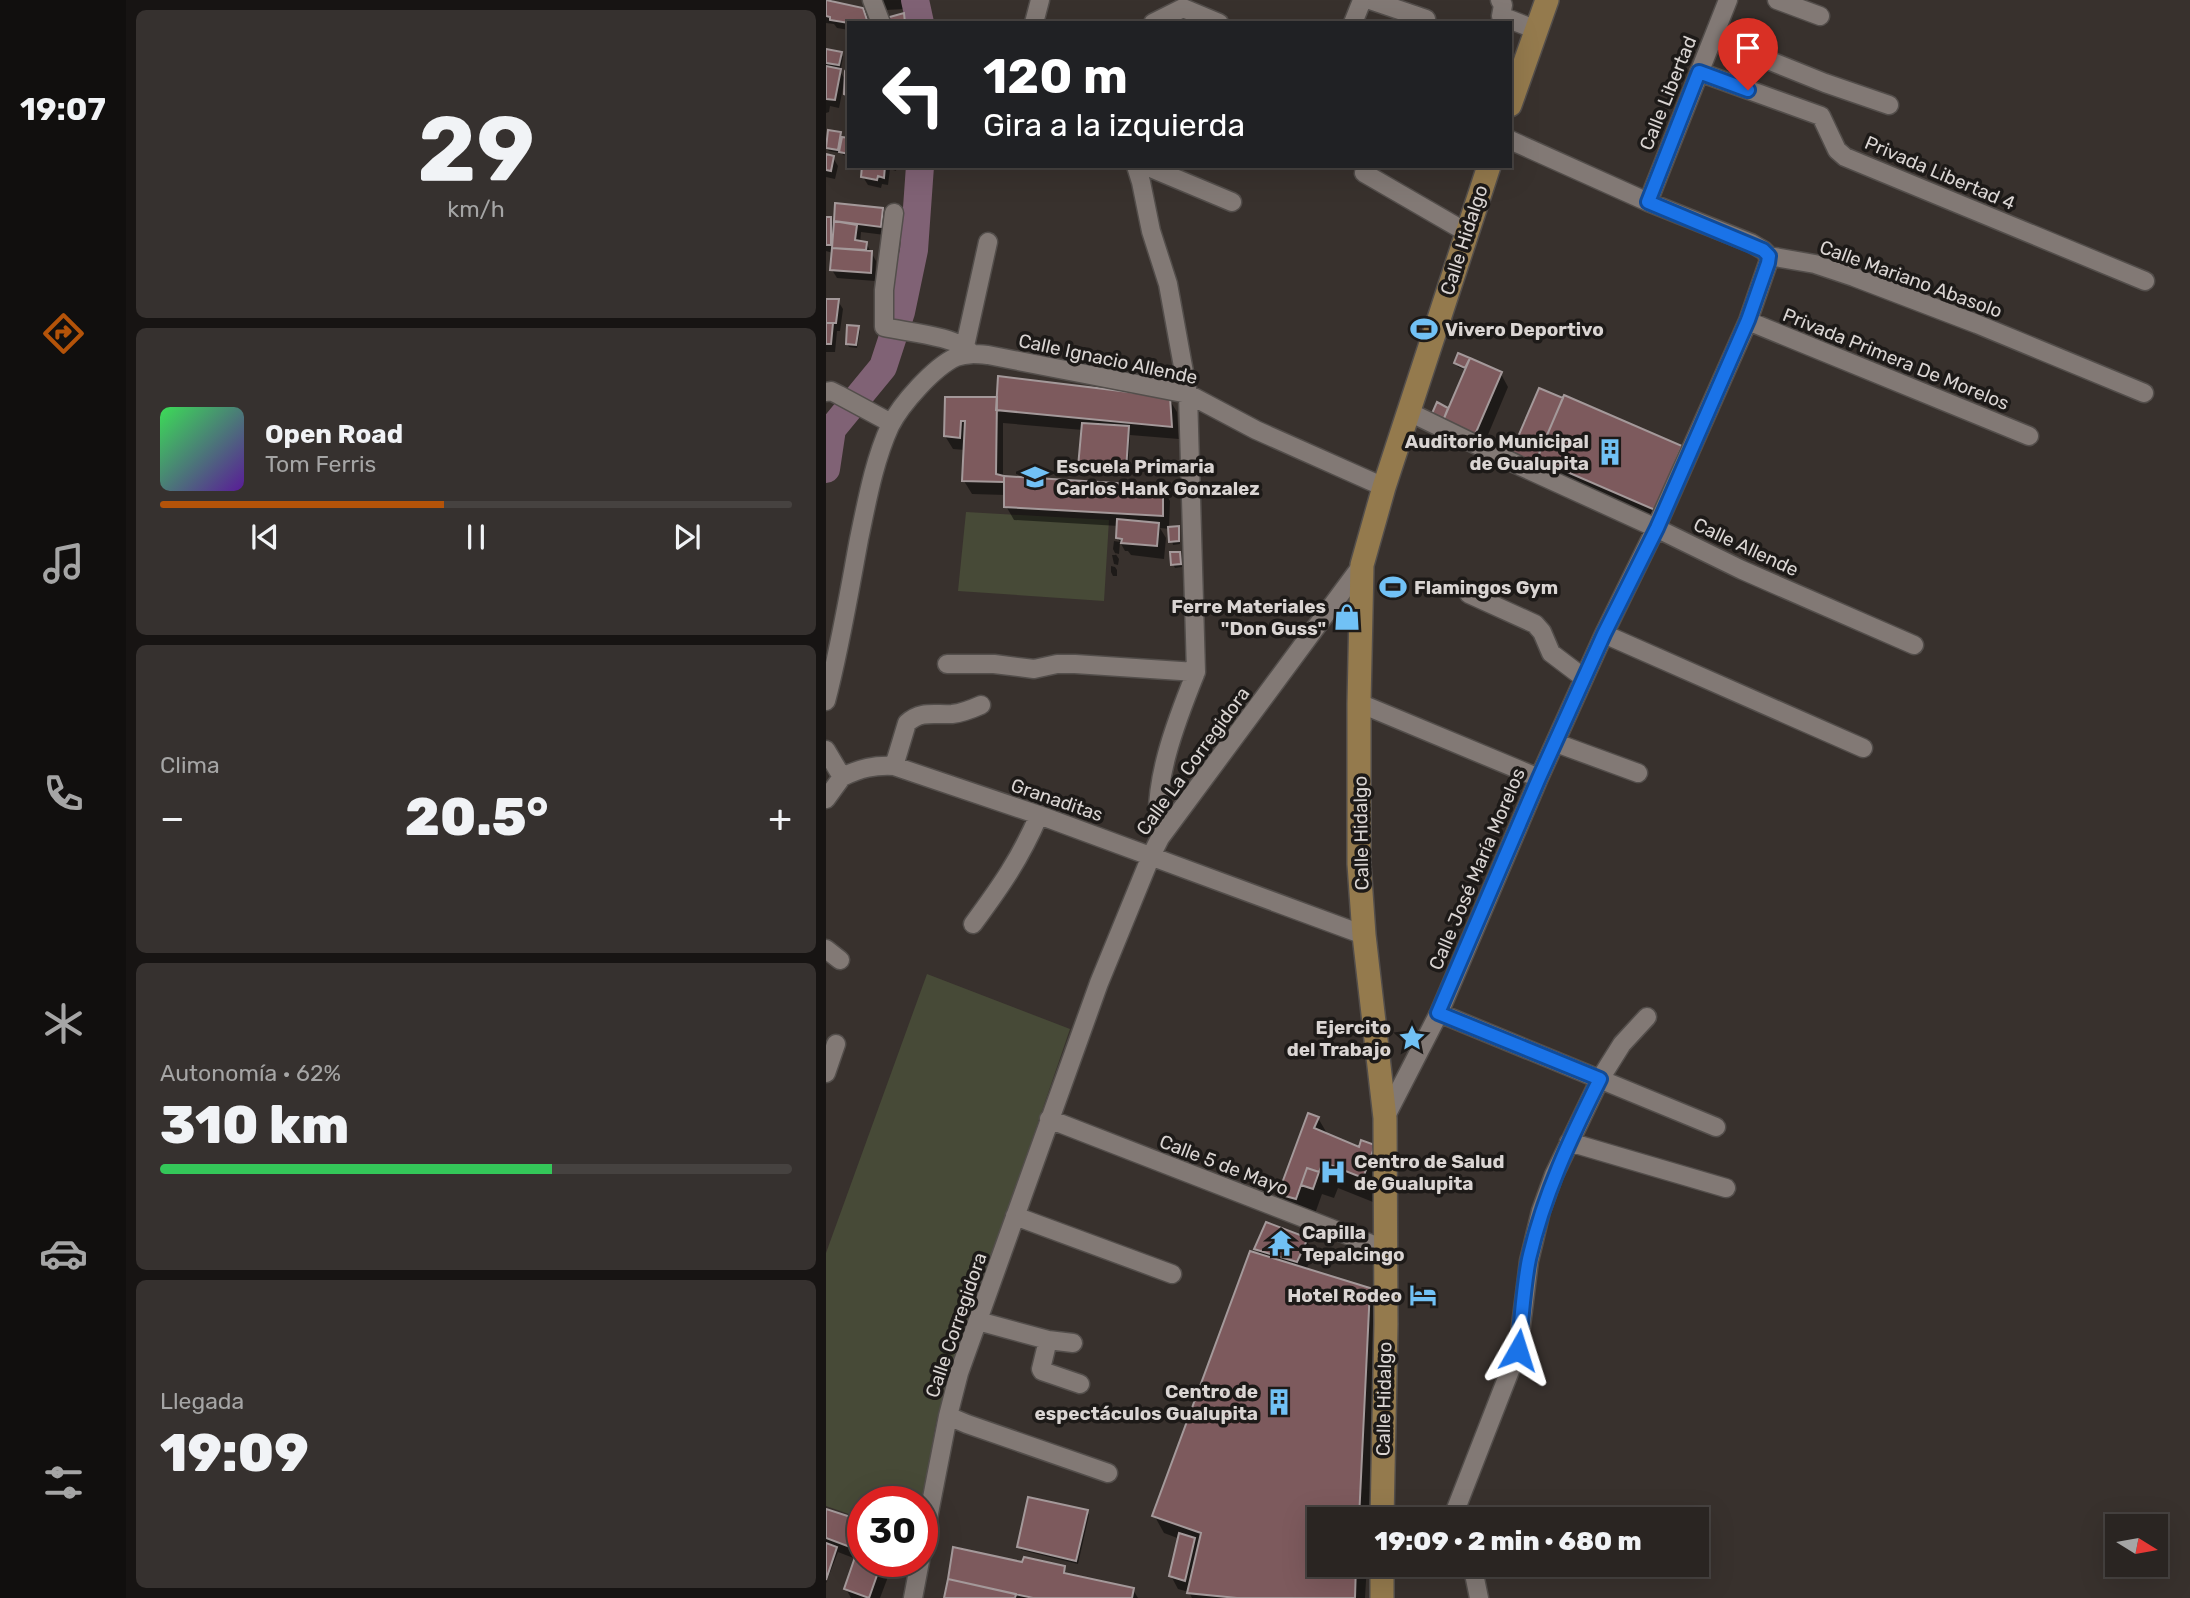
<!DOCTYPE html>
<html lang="es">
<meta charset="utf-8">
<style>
:root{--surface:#2a2522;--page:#36312f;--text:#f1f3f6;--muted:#a5a5a5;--line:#464240;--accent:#b45309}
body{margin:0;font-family:Rubik,sans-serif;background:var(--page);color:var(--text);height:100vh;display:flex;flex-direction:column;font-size:26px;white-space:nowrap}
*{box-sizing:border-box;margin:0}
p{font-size:23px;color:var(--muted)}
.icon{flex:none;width:38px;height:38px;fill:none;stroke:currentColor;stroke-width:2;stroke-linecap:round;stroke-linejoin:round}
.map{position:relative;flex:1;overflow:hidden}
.details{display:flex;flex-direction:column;gap:10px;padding:10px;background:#171413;width:700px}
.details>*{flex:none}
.banner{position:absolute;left:21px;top:21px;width:665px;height:147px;border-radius:0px;box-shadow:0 7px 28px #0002,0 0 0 2px var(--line);background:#202124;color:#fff;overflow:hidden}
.needle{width:46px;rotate:101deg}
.buttons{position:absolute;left:1279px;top:1514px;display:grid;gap:14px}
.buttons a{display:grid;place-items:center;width:63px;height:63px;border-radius:0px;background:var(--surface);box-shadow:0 7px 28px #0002,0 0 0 2px var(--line);font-size:35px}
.speed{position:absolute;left:21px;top:1486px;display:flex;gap:14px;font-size:35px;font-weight:700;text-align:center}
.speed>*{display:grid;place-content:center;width:91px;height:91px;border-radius:50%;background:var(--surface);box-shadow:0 7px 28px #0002,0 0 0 2px var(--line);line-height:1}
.speed .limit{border:10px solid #d22;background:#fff;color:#111}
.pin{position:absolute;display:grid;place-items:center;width:60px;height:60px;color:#fff;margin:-72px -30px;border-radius:50% 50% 50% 0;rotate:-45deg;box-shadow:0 0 7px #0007}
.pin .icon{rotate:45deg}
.me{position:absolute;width:77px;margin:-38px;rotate:6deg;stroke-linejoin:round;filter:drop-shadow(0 0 5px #0008)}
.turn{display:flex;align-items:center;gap:24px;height:147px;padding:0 21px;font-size:32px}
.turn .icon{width:91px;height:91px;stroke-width:2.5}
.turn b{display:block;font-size:49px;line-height:60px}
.big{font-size:52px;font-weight:800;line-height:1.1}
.details .card{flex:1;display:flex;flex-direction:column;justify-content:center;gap:10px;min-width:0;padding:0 24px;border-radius:10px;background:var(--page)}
.details .dial{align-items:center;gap:0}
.dial b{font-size:91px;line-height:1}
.song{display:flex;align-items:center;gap:21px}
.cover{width:84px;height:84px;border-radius:10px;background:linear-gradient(135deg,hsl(130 70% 55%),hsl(270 70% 35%))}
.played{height:7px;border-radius:4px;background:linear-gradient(90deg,var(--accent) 45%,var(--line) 45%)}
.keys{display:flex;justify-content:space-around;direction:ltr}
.heat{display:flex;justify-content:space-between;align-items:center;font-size:38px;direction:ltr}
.charge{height:10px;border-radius:5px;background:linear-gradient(90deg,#34c759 62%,var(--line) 0)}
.trip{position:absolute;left:481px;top:1507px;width:402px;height:70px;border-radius:0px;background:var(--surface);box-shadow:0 7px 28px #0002,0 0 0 2px var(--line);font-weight:800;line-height:70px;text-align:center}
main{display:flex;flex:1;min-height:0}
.tabs{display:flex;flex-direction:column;width:126px;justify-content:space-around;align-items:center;background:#110f0e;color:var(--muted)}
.tabs .icon{width:49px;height:49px}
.tabs .on{color:var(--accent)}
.tabs b{font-size:32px;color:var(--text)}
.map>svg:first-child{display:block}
.green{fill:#474a37}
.shadow{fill:#0007}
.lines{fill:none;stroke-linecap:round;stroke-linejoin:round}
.river{stroke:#806275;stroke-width:28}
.building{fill:#7d5a5d;stroke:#a4999a;stroke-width:2}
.minor-casing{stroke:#534e4b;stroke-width:21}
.major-casing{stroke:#534e4b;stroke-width:26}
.minor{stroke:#827975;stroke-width:18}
.major{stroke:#947a4d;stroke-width:23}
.route-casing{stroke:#114b97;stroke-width:18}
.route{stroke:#1a73e8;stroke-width:12}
.labels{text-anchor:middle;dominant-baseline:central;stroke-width:7;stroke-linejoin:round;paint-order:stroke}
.street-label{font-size:19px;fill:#dad5d3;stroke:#1d1a18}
.poi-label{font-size:19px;font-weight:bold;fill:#dad5d3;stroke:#1d1a18;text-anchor:start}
</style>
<main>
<nav class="tabs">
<b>19:07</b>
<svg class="icon on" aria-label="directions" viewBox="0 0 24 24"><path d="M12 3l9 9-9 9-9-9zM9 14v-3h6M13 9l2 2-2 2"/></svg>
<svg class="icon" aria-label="music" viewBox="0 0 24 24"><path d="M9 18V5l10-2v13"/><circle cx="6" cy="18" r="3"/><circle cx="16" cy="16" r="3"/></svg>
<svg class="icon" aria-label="phone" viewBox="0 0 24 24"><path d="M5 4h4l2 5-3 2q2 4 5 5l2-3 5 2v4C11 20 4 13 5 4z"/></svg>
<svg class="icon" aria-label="climate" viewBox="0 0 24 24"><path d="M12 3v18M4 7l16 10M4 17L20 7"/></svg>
<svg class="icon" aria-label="car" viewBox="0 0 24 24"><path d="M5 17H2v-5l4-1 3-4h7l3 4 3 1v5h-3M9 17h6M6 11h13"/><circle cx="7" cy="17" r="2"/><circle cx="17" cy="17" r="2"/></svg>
<svg class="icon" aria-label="filters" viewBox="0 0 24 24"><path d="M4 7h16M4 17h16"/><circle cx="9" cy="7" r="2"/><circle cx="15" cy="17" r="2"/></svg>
</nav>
<section class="details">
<div class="card dial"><b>29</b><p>km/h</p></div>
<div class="card">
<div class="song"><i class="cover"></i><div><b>Open Road</b><p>Tom Ferris</p></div></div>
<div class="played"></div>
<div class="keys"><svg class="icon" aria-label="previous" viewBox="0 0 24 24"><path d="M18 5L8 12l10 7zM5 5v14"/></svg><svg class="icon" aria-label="pause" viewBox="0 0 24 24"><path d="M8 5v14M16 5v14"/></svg><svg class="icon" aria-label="next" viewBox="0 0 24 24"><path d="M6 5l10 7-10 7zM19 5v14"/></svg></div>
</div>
<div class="card"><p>Clima</p>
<div class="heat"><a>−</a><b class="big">20.5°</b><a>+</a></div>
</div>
<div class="card"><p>Autonomía · 62%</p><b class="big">310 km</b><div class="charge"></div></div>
<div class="card"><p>Llegada</p><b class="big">19:09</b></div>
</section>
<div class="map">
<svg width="1364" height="1598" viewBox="0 0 1364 1598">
<rect width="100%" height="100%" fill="#38312d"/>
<path class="green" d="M140 512 283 520 278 601 132 591Z
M101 974 244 1029 111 1418 96 1501 37 1502V1519L0 1506V1253Z"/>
<path class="shadow" d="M0 0H7L8 2 36 9 43 23H23V30L11 28 8 24 0 23Z
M53 0H78L79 9 59 10Z
M0 51 14 53 17 57 15 68H12L20 81 23 68V99L20 94V83H18L13 108 4 106 3 112 0 113Z
M14 134 17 138 23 140V156L17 155 14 150V153L3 151 0 148Z
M0 156 7 158 12 166 9 179 0 177Z
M38 166H71L70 171 64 169 62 185 56 184 55 188 42 185 37 177Z
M11 205 56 210 61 218 59 235 35 232 34 243H40L50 261 49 281 11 278 6 270 7 253 0 251V219H4L9 227Z
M0 301H12L17 309 14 331H11L9 352H0Z
M32 327 34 331 31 348 23 347 21 344Z
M633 355 675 374 682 387 656 449 613 431 612 405 623 410 640 370 632 367 629 363Z
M714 390 855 447 866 465 839 527 694 466Z
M121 399H343L351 412 353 439 304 435 302 473 256 470 254 467 257 430 177 423V476L336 487 344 501 343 528H352L354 544 347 545 344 529 334 528 340 538 338 559 305 555 302 551H299L294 542 293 554 289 553 293 559 292 565 288 564 286 555H290L287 549 288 541 294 542 291 538 293 526 188 520 180 506V495L146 494 138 481 139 450 127 449 119 436Z
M353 554 356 567 349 568 347 564Z
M285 566 289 567 291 570V576H287L285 572Z
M492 1118 502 1135 534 1149 548 1147 552 1204 512 1188 508 1198 496 1194 485 1225 470 1221 454 1194Z
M480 1240 488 1253 480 1270 543 1289 553 1308 543 1519H494V1564H541L539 1598H366L363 1592 352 1589 345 1576 354 1539 338 1533 328 1515 435 1256 430 1249Z
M0 1511 37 1523V1561H68L54 1598H25L20 1589 30 1559 12 1552 0 1583Z
M261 1512 263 1515 252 1564 195 1550 193 1547Z
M197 1564 238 1568 242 1576 307 1590 312 1598H119Z"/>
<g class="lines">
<path class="river" d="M89 0 94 23
M0 469 6 429 57 367 75 312 88 250 94 166"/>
</g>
<path class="building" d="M0 0 37 8 42 23H23L4 20V17L0 16Z
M78 13 79 23H61L60 18Z
M0 49 16 52 13 65 0 63Z
M23 65V96L18 94 19 71Z
M0 66 15 69 9 100 0 99Z
M2 130 15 132 12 150 0 148Z
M16 137 23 138V154L13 152Z
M0 154 8 156 5 171 0 170Z
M36 166H59L58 178 52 176 51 180 35 177Z
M9 203 57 208 55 227 8 221Z
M0 217H5V245H0Z
M8 221 31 225 29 240 41 242 40 250 6 248Z
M6 248 46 251 45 273 4 270Z
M0 299H13L10 323H0Z
M0 323H7L5 344H0Z
M21 325 33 326 30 345 20 344Z
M632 353 644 358 639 368 628 363Z
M644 358 676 372 648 437 616 423Z
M172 376 344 397 346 427 170 410Z
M713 388 737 398 709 463 685 453Z
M738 395 856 446 829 510 711 459Z
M119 397H171L170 474 178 476V482L136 481 139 421H135L134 438 118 436Z
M611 402 622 408 616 423 604 418Z
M256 423 303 426 300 470 252 467Z
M178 476 337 486V516L178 507Z
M291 519 333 523 331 546 295 543 296 539 290 538Z
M353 526V541L343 542 342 527Z
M344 552H354L355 564 345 565Z
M482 1113 493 1117 488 1128 533 1147 535 1140 549 1145 537 1178 497 1162 493 1172 481 1168 470 1199 452 1194Z
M481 1168 493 1172 487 1189 475 1185Z
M440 1222 482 1238 471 1262 428 1249Z
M424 1251 544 1288 533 1519H494V1564H530L529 1598H411L361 1593 375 1533 326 1516Z
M202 1497 262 1510 250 1561 191 1547Z
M0 1509 37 1521V1534L32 1550 0 1538Z
M353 1533 369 1538 359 1581 343 1576Z
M37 1534V1561H56L43 1598 18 1589Z
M0 1543 11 1547 0 1580Z
M127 1547 196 1562 198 1557 239 1566 238 1573 308 1588 306 1598H207L122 1579Z
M122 1579 190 1594 189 1598H118Z"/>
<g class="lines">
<defs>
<path id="minor" d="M46 0 55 23
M544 0 600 19
M674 0 677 5 675 16 711 30
M951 0 994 16
M208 23 214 0
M327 23 357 8 393 23
M527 23 535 3 540 0
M887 38 999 83 1063 105
M873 72 995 116 1011 150 1019 157 1319 281
M684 140 822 202 925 243 937 250 943 256 989 264 1028 277 1151 324 1318 393
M310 166 315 182 325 231 342 284 362 394 370 672C351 719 324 787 334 838
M320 166 406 202
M538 173 640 232
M822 202 902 0
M68 213 58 290V327C80 332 132 336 145 353
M922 321 1203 436
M139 346 162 242
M0 392 5 391 13 395 65 423
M583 412 692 465 830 528 916 570 1088 645
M643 594 709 624 716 632 725 653 758 678
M778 634 1037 748
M121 664H168L208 669 231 664H249L370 672
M0 701C14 648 23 593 33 539 41 501 48 461 64 426 75 404 108 367 130 357 141 353 151 354 162 355L362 394 430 430 558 487
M533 703 713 778
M730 743 812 773
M0 750 16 777C35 768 48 765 68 766L213 815 538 935
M68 766 81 723C95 710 109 715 126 714 136 713 146 709 155 705
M0 799 16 777
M147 924C175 886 194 859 213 815
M0 949 14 960
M613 1013 890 1127
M0 1073 10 1044
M559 1118 613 1013 713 778 778 634 830 528 922 321 942 263 943 256
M223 1119 558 1249
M743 1142 900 1188
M189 1216 346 1274
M152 1321 222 1340 247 1343
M222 1340 215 1369 216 1371 254 1384
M122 1416 141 1424 282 1473
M626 1519 692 1350 703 1261 715 1211 728 1175 774 1079 796 1044 821 1017
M96 1549 122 1416 133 1373 273 983 325 856 334 838 536 565
M646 1564 653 1598
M87 1598 94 1561"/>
<path id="major" d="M684 105 721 0
M556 1519 560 1324 559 1118 538 935 533 864V703L536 565 558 487 663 166
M556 1564V1598"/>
</defs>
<use href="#minor" class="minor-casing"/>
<use href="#major" class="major-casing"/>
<use href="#minor" class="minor"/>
<use href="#major" class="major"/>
</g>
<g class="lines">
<defs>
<path id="route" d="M692 1350C696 1320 697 1289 703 1259 718 1194 744 1139 774 1079L612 1013 713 778 778 634 831 528 922 320 942 263 943 256 937 250 822 202 873 72 922 90"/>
</defs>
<use href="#route" class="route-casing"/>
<use href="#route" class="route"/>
</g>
<defs>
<symbol id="stadium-bare" viewBox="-9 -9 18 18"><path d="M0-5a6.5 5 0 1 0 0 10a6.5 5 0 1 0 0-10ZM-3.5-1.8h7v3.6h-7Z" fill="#71c1f5" stroke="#1d1a18" stroke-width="2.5" paint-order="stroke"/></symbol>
<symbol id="building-bare" viewBox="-9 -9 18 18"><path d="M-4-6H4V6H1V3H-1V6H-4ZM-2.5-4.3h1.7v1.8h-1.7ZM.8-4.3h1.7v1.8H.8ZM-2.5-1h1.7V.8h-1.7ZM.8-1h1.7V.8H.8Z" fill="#71c1f5" stroke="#1d1a18" stroke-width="2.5" paint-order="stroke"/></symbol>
<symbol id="school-bare" viewBox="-9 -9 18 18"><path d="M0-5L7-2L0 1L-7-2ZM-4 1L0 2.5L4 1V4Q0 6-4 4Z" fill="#71c1f5" stroke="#1d1a18" stroke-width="2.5" paint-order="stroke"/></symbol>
<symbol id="shop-bare" viewBox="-9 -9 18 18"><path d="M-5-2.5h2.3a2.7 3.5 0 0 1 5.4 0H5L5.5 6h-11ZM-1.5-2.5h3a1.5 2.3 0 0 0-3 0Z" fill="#71c1f5" stroke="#1d1a18" stroke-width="2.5" paint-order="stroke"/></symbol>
<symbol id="sight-bare" viewBox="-9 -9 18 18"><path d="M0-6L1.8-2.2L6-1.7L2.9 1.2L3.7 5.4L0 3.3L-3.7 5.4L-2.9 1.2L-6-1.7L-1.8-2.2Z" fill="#71c1f5" stroke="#1d1a18" stroke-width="2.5" paint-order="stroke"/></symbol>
<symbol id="hospital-bare" viewBox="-9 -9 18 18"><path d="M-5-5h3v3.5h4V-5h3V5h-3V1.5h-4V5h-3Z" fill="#71c1f5" stroke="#1d1a18" stroke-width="2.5" paint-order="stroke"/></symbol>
<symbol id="temple-bare" viewBox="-9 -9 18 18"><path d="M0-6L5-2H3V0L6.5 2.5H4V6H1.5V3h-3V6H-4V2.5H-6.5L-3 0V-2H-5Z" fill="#71c1f5" stroke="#1d1a18" stroke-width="2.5" paint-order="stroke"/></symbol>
<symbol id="hotel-bare" viewBox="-9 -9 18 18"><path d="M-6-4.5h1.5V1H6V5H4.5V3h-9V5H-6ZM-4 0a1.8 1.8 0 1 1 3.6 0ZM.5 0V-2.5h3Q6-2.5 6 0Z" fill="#71c1f5" stroke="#1d1a18" stroke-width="2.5" paint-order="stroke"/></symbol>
</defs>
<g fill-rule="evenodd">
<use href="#stadium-bare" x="579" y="310" width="38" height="38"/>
<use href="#building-bare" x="765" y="433" width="38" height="38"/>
<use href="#school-bare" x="190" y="458" width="38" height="38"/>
<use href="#stadium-bare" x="548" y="568" width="38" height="38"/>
<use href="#shop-bare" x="502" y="598" width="38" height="38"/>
<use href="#sight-bare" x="567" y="1019" width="38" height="38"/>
<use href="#hospital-bare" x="488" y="1153" width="38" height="38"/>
<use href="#temple-bare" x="436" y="1224" width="38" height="38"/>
<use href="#hotel-bare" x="578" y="1276" width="38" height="38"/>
<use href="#building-bare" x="434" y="1383" width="38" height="38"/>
</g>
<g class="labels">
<g class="street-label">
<text transform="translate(842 93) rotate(-68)">Calle Libertad</text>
<text transform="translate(1114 173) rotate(23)">Privada Libertad 4</text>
<text transform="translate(638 240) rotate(-72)">Calle Hidalgo</text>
<text transform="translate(1085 279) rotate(20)">Calle Mariano Abasolo</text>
<text transform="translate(282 359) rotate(12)">Calle Ignacio Allende</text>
<text transform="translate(1070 359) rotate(22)">Privada Primera De Morelos</text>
<text transform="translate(920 547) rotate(25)">Calle Allende</text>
<text transform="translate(367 761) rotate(-54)">Calle La Corregidora</text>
<text transform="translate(231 800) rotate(19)">Granaditas</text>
<text transform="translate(535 833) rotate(-91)">Calle Hidalgo</text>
<text transform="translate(651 869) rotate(-67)">Calle José María Morelos</text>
<text transform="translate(398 1165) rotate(21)">Calle 5 de Mayo</text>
<text transform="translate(130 1325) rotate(-71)">Calle Corregidora</text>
<text transform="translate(558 1399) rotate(-89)">Calle Hidalgo</text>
</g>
<g class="poi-label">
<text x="619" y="329">Vivero Deportivo</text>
<text x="763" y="441" text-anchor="end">Auditorio Municipal<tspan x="763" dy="22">de Gualupita</tspan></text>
<text x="230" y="466">Escuela Primaria<tspan x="230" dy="22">Carlos Hank Gonzalez</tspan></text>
<text x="588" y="587">Flamingos Gym</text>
<text x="500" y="606" text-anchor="end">Ferre Materiales<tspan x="500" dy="22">"Don Guss"</tspan></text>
<text x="565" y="1027" text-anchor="end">Ejercito<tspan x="565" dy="22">del Trabajo</tspan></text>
<text x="528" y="1161">Centro de Salud<tspan x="528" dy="22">de Gualupita</tspan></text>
<text x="476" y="1232">Capilla<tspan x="476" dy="22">Tepalcingo</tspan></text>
<text x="576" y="1295" text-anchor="end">Hotel Rodeo</text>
<text x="432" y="1391" text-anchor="end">Centro de<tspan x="432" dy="22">espectáculos Gualupita</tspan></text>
</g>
</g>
</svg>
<div class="buttons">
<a><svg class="needle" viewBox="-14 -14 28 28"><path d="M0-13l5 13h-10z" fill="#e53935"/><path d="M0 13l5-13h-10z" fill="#a5a5a5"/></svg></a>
</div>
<div class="speed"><div class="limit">30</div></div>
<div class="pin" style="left:922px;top:90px;background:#d93025"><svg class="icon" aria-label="arrive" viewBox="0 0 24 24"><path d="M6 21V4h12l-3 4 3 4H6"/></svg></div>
<svg class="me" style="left:692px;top:1350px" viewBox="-20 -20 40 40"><path d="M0-17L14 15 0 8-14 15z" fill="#1a73e8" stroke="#fff" stroke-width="4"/></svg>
<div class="trip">19:09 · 2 min · 680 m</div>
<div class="banner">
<div class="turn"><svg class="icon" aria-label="left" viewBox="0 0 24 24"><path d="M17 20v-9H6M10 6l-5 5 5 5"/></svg><div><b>120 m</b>Gira a la izquierda</div></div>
</div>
</div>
</main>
